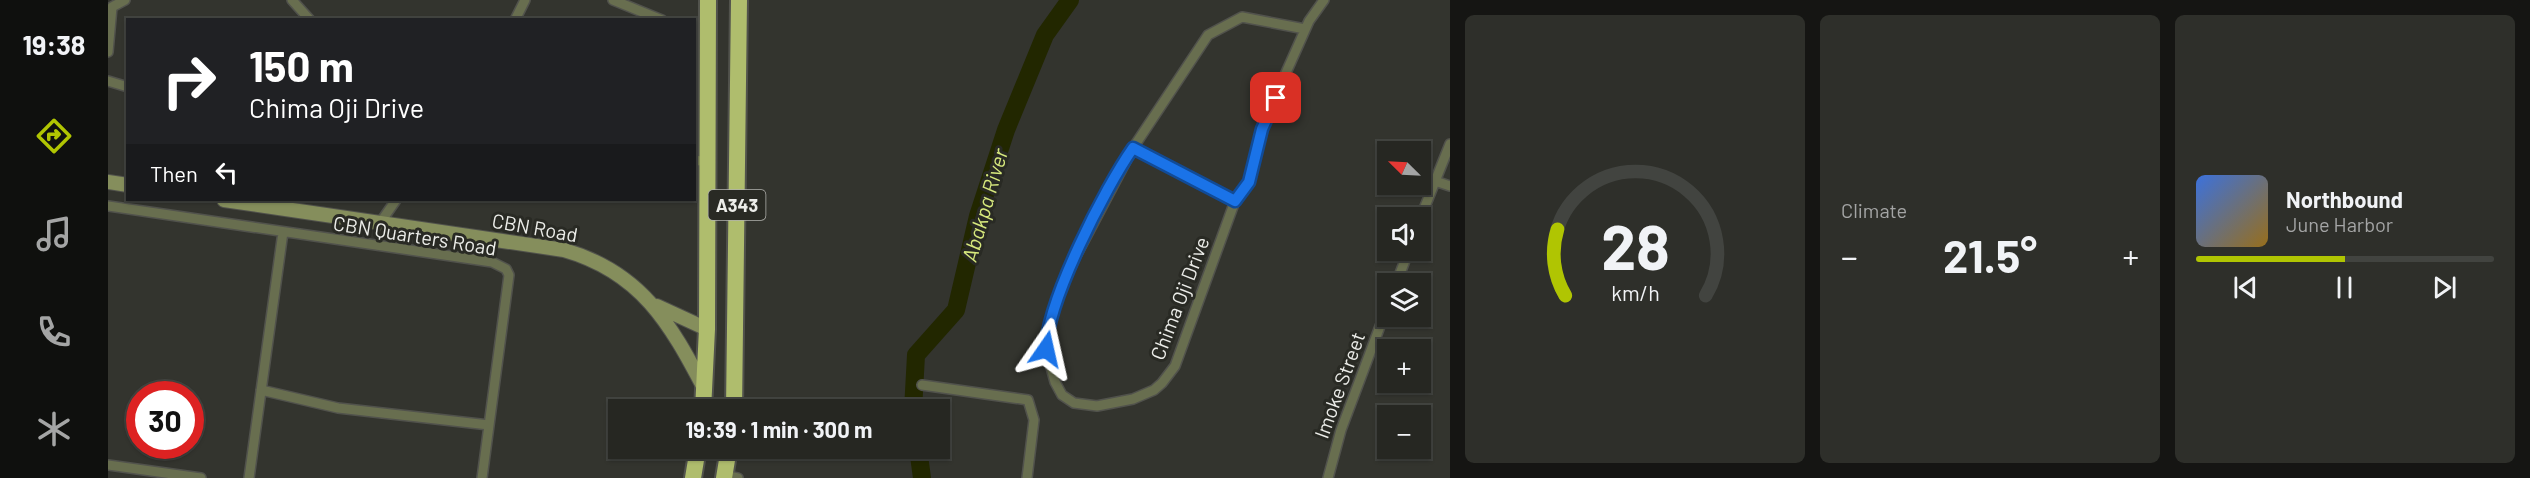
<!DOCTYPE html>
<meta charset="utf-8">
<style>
:root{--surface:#262722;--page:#2e2f2a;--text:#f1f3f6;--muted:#a4a5a5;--line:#424440;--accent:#b0c502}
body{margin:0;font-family:Barlow,sans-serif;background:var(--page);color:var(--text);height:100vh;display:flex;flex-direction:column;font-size:22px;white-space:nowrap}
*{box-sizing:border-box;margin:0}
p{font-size:20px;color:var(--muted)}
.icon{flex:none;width:33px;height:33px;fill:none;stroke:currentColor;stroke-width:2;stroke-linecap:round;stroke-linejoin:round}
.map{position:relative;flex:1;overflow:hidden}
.side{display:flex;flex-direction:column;gap:15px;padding:15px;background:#151513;width:1080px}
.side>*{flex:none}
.guide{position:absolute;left:18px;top:18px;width:570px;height:183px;border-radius:0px;box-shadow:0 2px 4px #0004,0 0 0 2px var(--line);background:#202124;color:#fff;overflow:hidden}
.needle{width:39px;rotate:294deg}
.tools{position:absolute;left:1269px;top:141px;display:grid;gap:12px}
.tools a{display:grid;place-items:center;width:54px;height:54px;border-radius:0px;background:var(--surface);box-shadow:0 2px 4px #0004,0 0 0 2px var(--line);font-size:30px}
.speed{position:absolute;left:18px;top:381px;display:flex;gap:12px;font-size:30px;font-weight:700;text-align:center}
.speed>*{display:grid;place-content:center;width:78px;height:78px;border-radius:50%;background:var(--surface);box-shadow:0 2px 4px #0004,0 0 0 2px var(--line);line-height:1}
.speed .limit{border:9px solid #d22;background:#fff;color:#111}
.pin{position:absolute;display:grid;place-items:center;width:51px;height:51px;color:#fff;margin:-26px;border-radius:12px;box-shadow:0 3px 9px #0006}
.me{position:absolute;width:66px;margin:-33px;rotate:11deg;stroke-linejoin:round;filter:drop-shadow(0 0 4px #0008)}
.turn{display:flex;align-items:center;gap:21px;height:126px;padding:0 24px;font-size:27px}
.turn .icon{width:78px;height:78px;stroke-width:2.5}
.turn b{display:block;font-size:42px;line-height:51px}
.then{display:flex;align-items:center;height:57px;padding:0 24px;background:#0003;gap:12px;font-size:22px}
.big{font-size:45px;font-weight:700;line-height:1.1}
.side .tile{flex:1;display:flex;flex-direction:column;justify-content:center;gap:9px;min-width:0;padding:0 21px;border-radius:9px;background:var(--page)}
.side .dial{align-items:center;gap:0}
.dial svg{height:156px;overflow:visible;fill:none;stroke:var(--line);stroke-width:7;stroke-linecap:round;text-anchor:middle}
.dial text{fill:var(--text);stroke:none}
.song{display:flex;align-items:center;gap:18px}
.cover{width:72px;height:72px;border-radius:9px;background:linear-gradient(135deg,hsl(220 70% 55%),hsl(40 70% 35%))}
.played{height:6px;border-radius:3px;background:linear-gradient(90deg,var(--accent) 50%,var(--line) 50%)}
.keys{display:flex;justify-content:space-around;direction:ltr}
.heat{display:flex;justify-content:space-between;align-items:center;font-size:33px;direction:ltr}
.side .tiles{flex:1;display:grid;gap:15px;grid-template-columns:repeat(3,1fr)}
.trip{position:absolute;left:500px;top:399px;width:342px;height:60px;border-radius:0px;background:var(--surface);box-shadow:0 2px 4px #0004,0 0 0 2px var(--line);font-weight:700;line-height:60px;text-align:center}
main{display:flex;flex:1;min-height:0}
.tabs{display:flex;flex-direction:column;width:108px;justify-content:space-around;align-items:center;background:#0f100e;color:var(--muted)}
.tabs .icon{width:42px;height:42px}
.tabs .on{color:var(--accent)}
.tabs b{font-size:27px;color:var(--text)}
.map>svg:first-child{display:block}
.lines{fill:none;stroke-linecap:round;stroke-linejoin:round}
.river{stroke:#222700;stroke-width:18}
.street-casing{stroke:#51524c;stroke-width:12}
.secondary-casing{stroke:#51524c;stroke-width:16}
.highway-casing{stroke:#51524c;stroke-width:20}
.street{stroke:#686e4f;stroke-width:9}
.secondary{stroke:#858e5c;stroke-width:14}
.highway{stroke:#afbd6d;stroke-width:16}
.route-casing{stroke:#114b97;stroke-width:15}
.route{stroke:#1a73e8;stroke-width:10}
.labels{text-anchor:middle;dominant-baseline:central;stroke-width:6;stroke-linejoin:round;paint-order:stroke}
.shield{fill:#292a24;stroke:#b2b2ae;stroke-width:1.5}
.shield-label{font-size:18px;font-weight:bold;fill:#ecede9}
.street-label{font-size:20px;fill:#ecede9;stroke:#292a24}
.water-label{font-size:21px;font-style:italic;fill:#d7e97d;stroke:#292a24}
</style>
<main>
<nav class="tabs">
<b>19:38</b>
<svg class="icon on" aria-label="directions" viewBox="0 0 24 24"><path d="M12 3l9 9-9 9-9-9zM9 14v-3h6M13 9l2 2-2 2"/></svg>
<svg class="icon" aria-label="music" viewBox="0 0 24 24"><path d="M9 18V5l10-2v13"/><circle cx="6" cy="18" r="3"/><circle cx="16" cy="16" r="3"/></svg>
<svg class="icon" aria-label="phone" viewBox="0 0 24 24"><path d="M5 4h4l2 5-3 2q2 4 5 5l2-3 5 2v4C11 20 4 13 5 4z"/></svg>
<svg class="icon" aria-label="climate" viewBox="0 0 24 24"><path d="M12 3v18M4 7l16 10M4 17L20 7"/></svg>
</nav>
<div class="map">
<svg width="1342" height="478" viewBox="0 0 1342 478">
<rect width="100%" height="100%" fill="#33342e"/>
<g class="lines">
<path class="river" d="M805 410 808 355 848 310 870 216 898 130 937 35 962 0
M810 448 814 478"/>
<defs>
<path id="street" d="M184 0 202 20
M505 0 554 20
M407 20 417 0
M0 52 4 7 17 0
M0 81 20 87
M1025 148 1100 35 1134 17 1197 29
M586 160 599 162
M1327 181 1342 186
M1127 201 1025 148 968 256 953 288 939 333 938 349 947 382 954 395 966 403 989 406 1025 399 1046 390 1054 383 1067 366 1127 201 1141 182 1153 129 1201 21 1216 0
M0 206 384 262 398 269 401 275 374 478
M1312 219 1342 144
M272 223 288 200
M1288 284 1301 250
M814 385 920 400 926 420 919 478
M153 390 230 408 381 425
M0 465 93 478
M616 475 630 478
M141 478 175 232
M1220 478 1233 430 1280 305"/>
<path id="secondary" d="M0 182 20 185
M116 200 456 250C533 272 562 323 597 390
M549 306 599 329"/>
<path id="highway" d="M595 410 599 329 600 0
M626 410 631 0
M585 478 590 448
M616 478 621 448"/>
</defs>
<use href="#street" class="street-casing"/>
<use href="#secondary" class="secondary-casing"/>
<use href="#highway" class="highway-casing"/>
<use href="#street" class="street"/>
<use href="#secondary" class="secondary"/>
<use href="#highway" class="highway"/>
</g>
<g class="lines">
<defs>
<path id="route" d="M938 349C939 301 997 188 1025 148L1127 201 1141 182 1154 129 1168 98"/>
</defs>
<use href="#route" class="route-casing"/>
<use href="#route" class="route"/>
</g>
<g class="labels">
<rect class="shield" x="600.5" y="190" width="57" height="30" rx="4.5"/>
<g class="shield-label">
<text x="629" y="205">A343</text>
</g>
<g class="street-label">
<text transform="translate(427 227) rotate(10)">CBN Road</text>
<text transform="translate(307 235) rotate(9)">CBN Quarters Road</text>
<text transform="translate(1071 298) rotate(-69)">Chima Oji Drive</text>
<text transform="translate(1231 385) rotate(-70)">Imoke Street</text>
</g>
<g class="water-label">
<text transform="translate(876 205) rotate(-74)">Abakpa River</text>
</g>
</g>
</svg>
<div class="tools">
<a><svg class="needle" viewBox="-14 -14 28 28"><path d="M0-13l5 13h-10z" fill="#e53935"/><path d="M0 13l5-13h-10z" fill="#a4a5a5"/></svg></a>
<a><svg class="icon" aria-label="sound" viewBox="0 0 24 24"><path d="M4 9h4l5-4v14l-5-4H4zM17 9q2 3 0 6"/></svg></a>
<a><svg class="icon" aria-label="layers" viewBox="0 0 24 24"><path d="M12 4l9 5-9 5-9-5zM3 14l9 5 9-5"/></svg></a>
<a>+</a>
<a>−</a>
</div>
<div class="speed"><div class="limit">30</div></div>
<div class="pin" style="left:1168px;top:98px;background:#d93025"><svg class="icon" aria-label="arrive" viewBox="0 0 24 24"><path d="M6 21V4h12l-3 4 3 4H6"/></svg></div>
<svg class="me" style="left:938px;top:349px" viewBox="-20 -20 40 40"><path d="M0-17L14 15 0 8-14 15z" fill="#1a73e8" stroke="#fff" stroke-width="4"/></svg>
<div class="trip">19:39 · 1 min · 300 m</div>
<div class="guide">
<div class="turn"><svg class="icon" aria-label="right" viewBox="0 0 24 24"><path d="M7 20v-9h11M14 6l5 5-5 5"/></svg><div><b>150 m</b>Chima Oji Drive</div></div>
<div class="then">Then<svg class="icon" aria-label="left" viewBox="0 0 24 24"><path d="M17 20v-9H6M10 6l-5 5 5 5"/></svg></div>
</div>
</div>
<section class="side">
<div class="tiles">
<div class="tile dial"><svg viewBox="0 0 100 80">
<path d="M14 69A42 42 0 1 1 86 69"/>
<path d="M14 69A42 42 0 0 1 10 35" stroke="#b0c502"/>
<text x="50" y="56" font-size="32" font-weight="700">28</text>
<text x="50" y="72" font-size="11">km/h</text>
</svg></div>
<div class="tile"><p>Climate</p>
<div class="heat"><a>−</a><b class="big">21.5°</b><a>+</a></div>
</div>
<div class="tile">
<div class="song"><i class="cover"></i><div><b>Northbound</b><p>June Harbor</p></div></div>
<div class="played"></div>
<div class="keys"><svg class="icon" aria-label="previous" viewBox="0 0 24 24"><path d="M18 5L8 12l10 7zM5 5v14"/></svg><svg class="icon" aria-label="pause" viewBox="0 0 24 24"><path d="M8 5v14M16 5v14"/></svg><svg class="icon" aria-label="next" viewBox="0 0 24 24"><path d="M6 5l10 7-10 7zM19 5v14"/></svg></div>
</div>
</div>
</section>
</main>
